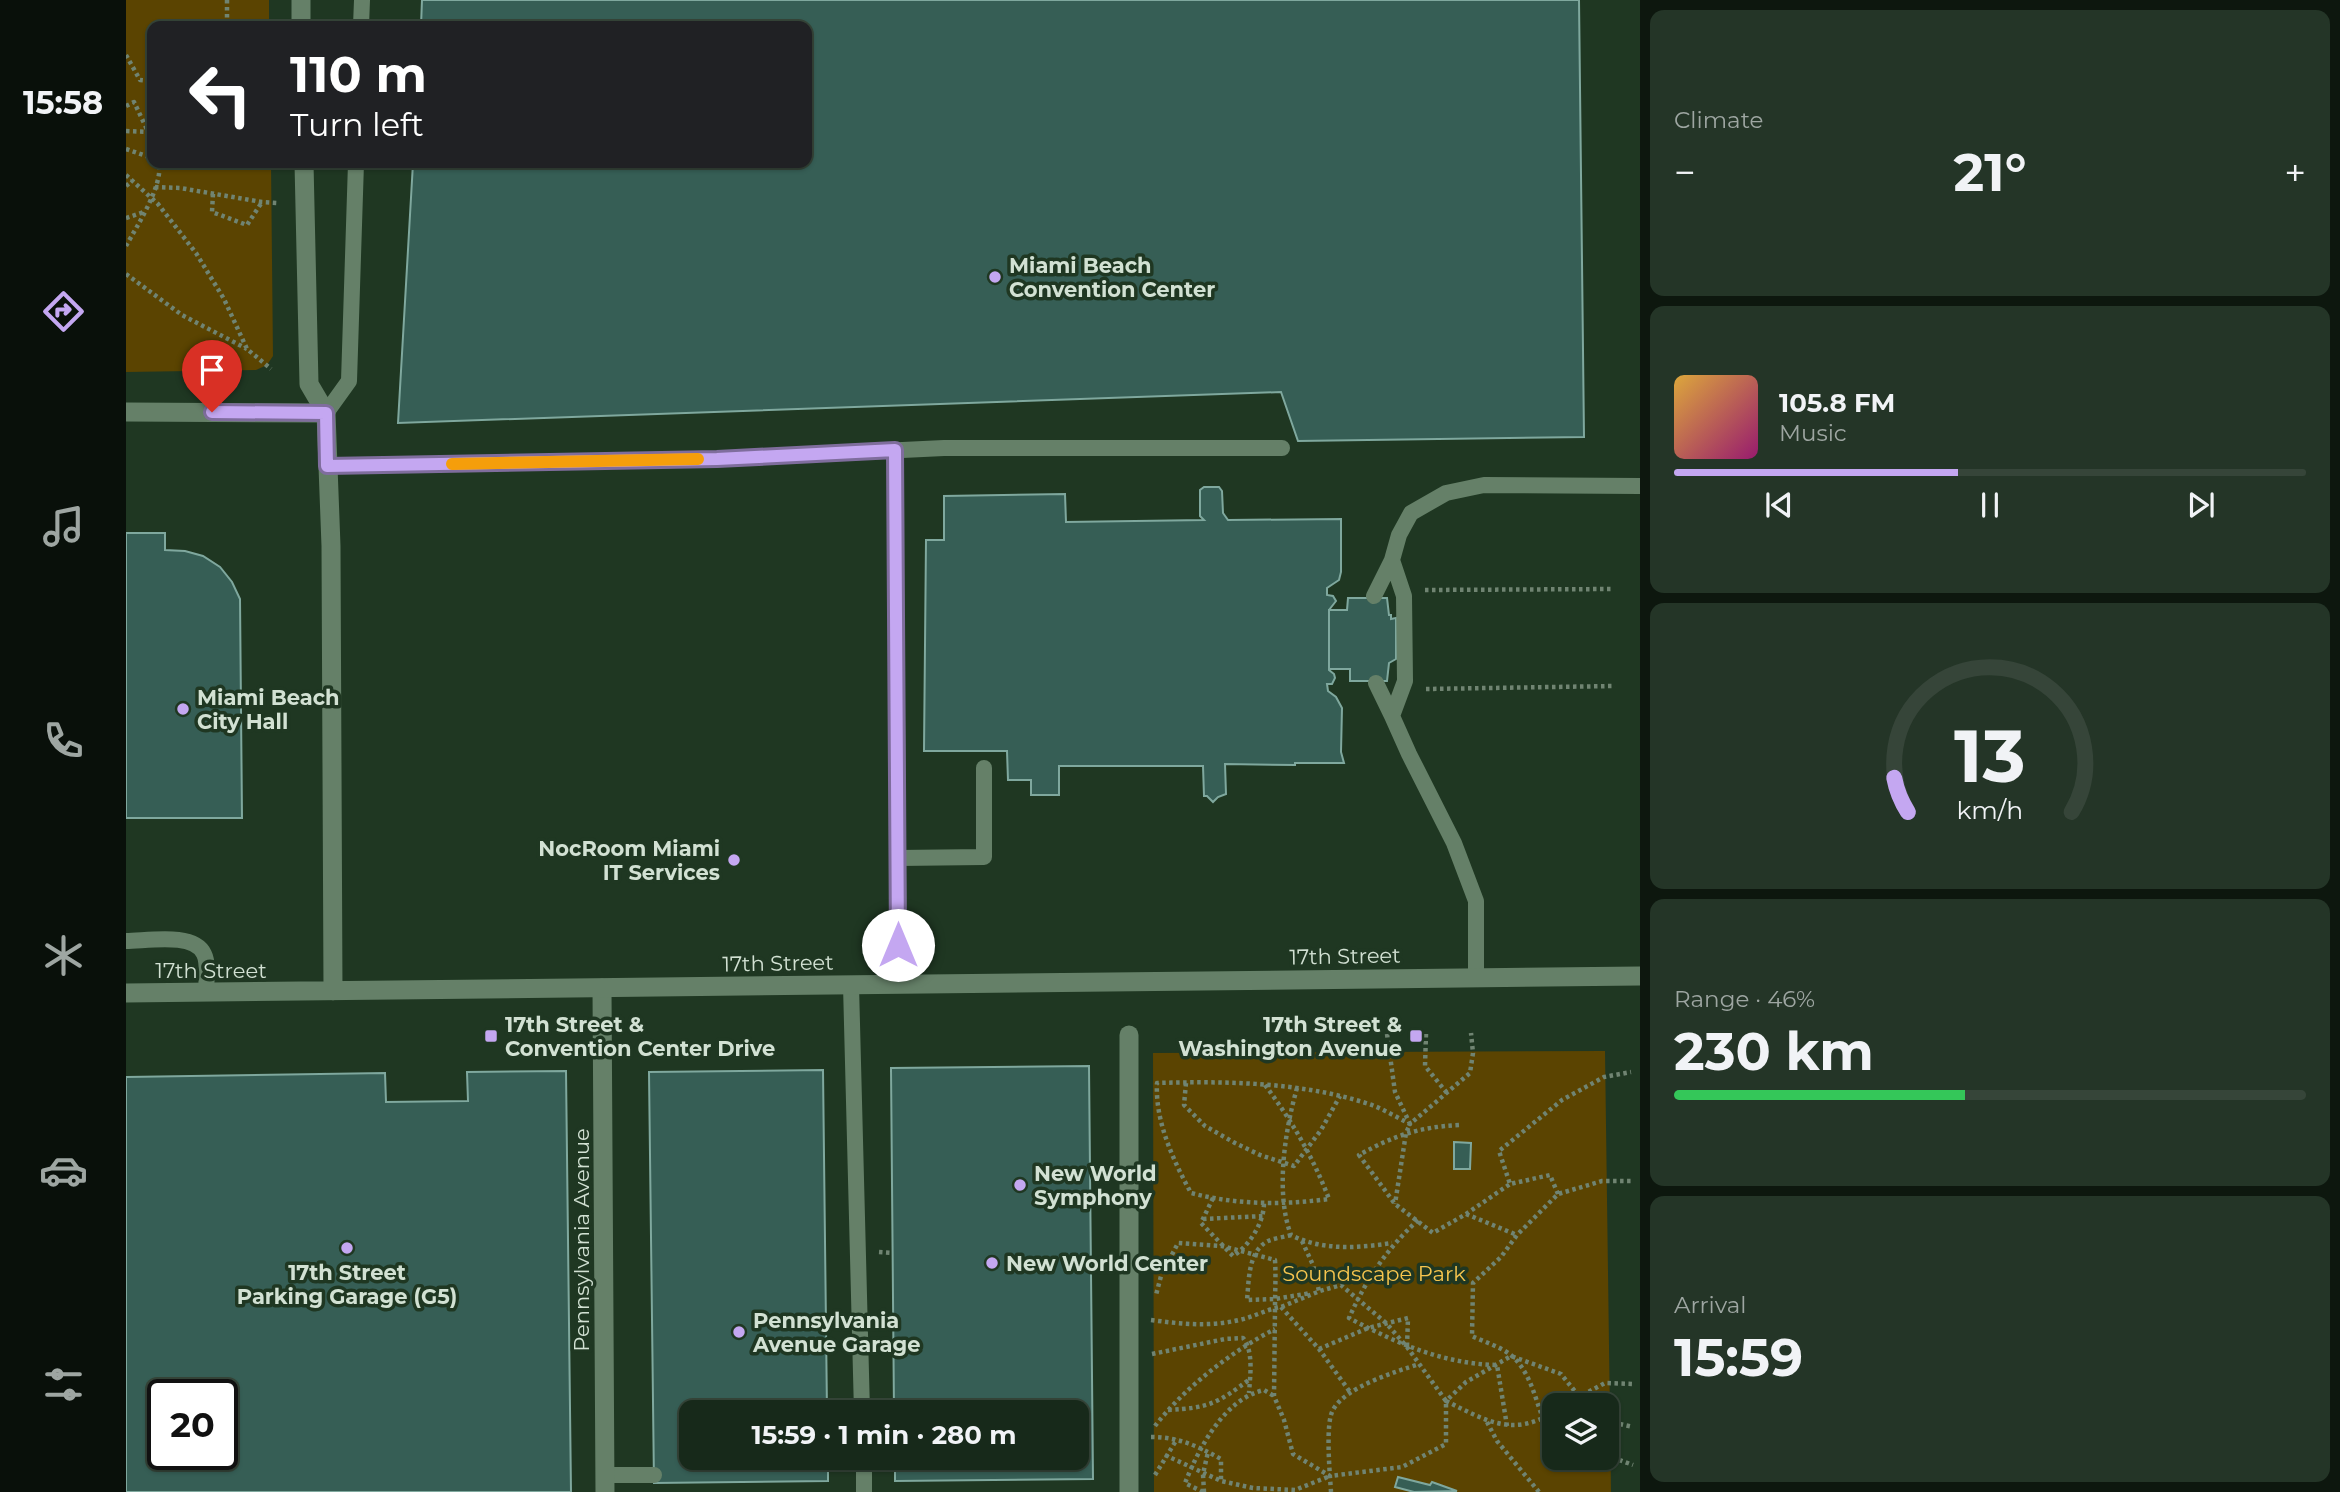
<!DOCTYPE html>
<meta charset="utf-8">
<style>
:root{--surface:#17291a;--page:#243527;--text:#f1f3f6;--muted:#9ea6a2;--line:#364539;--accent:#c4a7f1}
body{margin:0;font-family:Montserrat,sans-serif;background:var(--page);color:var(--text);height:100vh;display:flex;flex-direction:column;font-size:26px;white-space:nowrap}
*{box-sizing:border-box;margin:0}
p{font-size:23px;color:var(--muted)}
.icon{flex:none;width:38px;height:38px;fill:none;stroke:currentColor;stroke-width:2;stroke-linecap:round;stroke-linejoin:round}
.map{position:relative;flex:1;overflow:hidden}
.details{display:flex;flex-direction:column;gap:10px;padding:10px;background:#0d170e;width:700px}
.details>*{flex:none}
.banner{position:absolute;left:21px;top:21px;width:665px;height:147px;border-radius:14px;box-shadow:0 2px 5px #0004,0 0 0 2px var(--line);background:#202124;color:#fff;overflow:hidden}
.buttons{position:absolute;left:1416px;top:1393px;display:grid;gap:14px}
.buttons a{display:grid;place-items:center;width:77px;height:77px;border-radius:14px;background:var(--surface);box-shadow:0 2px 5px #0004,0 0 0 2px var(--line);font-size:35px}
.speed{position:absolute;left:21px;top:1379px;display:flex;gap:14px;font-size:35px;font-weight:700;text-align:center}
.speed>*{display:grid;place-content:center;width:91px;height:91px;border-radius:50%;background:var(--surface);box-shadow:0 2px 5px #0004,0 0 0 2px var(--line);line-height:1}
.speed .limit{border:4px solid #111;border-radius:10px;background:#fff;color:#111}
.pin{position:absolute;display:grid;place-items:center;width:60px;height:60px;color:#fff;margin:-72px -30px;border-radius:50% 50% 50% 0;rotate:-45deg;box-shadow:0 0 7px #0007}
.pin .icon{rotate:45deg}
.me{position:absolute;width:77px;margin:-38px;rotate:0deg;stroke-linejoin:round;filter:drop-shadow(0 0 5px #0008)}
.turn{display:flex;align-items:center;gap:24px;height:147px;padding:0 28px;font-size:32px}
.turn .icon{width:91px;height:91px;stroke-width:2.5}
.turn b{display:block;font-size:49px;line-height:60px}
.big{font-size:52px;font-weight:700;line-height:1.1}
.details .card{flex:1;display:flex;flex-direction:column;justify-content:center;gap:10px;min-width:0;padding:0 24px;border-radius:14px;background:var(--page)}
.details .dial{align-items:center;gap:0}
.dial svg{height:182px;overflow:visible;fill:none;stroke:var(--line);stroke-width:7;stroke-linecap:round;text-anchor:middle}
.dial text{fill:var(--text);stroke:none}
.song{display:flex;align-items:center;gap:21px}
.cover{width:84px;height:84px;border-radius:10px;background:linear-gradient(135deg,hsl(40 70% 55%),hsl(320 70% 35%))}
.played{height:7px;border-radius:4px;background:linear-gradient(90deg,var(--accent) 45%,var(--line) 45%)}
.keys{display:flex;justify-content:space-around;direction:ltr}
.heat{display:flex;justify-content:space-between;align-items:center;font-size:38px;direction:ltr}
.charge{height:10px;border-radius:5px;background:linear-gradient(90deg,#34c759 46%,var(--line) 0)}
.trip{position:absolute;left:553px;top:1400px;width:410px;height:70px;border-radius:14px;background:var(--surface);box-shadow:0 2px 5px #0004,0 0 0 2px var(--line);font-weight:700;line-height:70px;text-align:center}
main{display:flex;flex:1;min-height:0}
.tab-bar{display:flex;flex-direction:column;width:126px;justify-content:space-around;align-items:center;background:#09100a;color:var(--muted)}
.tab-bar .icon{width:49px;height:49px}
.tab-bar .current{color:var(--accent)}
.tab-bar b{font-size:32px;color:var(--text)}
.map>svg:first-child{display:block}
.green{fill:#5b4401;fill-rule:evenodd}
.building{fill:#365e55;stroke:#7fa89e;stroke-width:2;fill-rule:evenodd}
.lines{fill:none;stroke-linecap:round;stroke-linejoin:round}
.path{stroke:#708472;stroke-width:4.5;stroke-dasharray:3.5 3.5;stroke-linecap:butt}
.service{stroke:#658068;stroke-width:16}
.pedestrian{stroke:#658068;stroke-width:19}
.minor{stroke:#658068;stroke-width:19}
.tertiary{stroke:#658068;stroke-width:19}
.route-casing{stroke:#7f6d9d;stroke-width:18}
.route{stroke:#c4a7f1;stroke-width:12}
.slow{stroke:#f59e0b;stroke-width:12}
.poi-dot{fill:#c4a7f1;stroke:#1f3722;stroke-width:2.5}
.labels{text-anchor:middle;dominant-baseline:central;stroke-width:7;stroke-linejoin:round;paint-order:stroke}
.poi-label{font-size:21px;font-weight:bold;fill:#d2e1d3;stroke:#1f3722;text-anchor:start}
.street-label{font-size:21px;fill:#d2e1d3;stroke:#1f3722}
.park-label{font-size:21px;fill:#f6c54e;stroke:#1f3722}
</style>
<main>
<nav class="tab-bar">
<b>15:58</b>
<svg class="icon current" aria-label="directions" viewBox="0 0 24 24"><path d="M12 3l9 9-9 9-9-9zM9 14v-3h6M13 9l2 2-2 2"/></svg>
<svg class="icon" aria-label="music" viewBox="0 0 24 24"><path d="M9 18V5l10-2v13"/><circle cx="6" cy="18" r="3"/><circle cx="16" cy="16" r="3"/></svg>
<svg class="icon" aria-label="phone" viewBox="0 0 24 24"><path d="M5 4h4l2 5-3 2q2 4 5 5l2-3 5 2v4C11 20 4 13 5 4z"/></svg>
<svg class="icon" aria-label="climate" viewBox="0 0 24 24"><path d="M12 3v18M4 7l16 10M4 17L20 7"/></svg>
<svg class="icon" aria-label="car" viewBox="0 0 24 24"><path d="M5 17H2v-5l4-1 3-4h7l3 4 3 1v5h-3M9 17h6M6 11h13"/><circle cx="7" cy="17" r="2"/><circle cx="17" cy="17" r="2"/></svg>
<svg class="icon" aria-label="filters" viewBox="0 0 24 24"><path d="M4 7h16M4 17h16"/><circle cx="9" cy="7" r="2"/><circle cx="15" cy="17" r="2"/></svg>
</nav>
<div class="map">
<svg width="1514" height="1492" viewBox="0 0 1514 1492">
<rect width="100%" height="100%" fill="#1f3722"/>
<path class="green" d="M0 0H143V26H26V163H145L147 356 141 365 130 370 0 372Z
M1479 1051 1485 1492H1028L1027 1053ZM1428 1405H1480V1458H1428Z"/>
<path class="building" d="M296 0H1453L1458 437 1172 441 1155 392 272 423 287 163H681V26H295Z
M1078 487H1093L1096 491 1097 513 1102 520 1215 519V572L1213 580 1201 588V595L1207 596 1210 601 1203 610V670L1208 674 1209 678 1206 684H1201L1202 691 1210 697 1216 708 1215 752 1218 763H1169V765L1099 764 1100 794 1092 797 1087 802 1081 796H1078L1077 766H933V795H905V780H882L881 751H798L800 540H818V496L939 494 940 522 1078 520 1074 516V490Z
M0 533H39V550L59 551 77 556 94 567 106 582 114 599 116 818H0Z
M1222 598H1261L1263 615H1265V619L1270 618V659L1263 663 1261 681H1224V669H1203V610H1221Z
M963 1066 967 1479 769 1481V1458H950V1412H768L765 1068Z
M697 1070 701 1412H565V1458H702V1481L528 1483 523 1072Z
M440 1071 445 1492H0V1077L259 1073 260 1102 342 1101 341 1072ZM37 1395H96V1454H37Z
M1328 1142 1345 1143 1344 1169H1328Z
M1272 1477 1304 1485 1306 1482 1331 1491 1288 1492 1269 1487Z"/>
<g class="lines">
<path class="path" d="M101 0V26
M0 55 14 80 26 81
M0 106 8 102 26 140
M0 131 24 132
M0 149 26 158
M0 175 32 204 70 253 98 299 121 349 145 369
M0 186 6 181
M29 187 54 188 136 202 152 203
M87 194 86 212 121 225 136 202
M0 218 18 212
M0 246C11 226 37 186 33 163
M0 274 56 315 121 349
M1299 590 1488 589
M1300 689 1489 686
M1261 1034 1269 1092 1284 1124 1280 1133 1269 1204
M1300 1034 1299 1066 1321 1093
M1060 1083 1058 1105 1079 1126 1109 1143 1134 1155 1168 1166 1195 1130 1214 1096
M1139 1085C1166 1121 1187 1157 1203 1199 1156 1205 1111 1205 1065 1193 1047 1160 1029 1121 1031 1083 1102 1081 1178 1082 1246 1105 1259 1110 1272 1118 1284 1124L1344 1073 1347 1053 1345 1033
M1171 1088C1159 1130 1149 1193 1165 1235 1196 1251 1233 1248 1266 1243
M1333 1125C1293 1127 1267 1136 1233 1155L1269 1204 1307 1233 1340 1214 1384 1184
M1432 1194 1424 1175 1384 1184 1373 1151 1436 1100 1478 1077 1505 1072
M1087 1198 1075 1223 1107 1256C1123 1246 1138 1223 1138 1203
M1340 1214 1391 1235
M1077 1219 1137 1216
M1292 1220C1260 1250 1241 1278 1223 1318 1270 1343 1317 1364 1371 1365L1381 1426
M1165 1235C1158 1237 1149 1238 1142 1241 1122 1251 1123 1280 1121 1300L1149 1299 1185 1293
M1176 1241 1187 1265 1193 1291
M753 1252 767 1253
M1155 1307 1193 1349 1224 1392
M1025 1320C1055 1324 1083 1327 1113 1320 1128 1317 1141 1309 1155 1307L1194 1291 1215 1285 1260 1323 1281 1347 1320 1401V1444L1276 1467 1204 1476 1167 1454 1158 1420 1148 1396 1149 1308C1149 1292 1150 1276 1149 1260L1096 1246 1052 1243 1035 1276 1030 1295
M1193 1349 1242 1328 1282 1318 1281 1346
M1026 1354 1099 1339 1117 1338C1128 1351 1124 1377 1123 1393
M1438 1405 1479 1383 1507 1384
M1042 1410C1083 1408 1092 1403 1124 1379
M1428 1412C1386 1438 1359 1420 1320 1401L1340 1382 1385 1356 1435 1374 1460 1405
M1480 1421 1507 1427
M1361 1422 1371 1441 1413 1492
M1029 1426C1058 1388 1106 1351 1149 1329
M1428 1436H1425C1410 1410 1409 1377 1386 1356 1376 1347 1358 1342 1346 1336L1347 1283 1375 1257 1391 1235 1432 1194 1476 1181H1506
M1025 1437C1052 1437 1072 1446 1095 1459V1481
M1039 1455 1095 1481 1127 1488 1169 1490 1204 1476
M1480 1455 1507 1465
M1029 1475 1051 1439
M1077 1492 1059 1483C1073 1448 1098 1399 1138 1390L1148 1396
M1078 1492 1077 1474 1082 1452
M1205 1492C1204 1475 1199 1423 1207 1410 1219 1387 1269 1372 1293 1364"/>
<path class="service" d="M235 26 236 0
M200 413 223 381 230 163
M769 450 773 984
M201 466 591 459 818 448H1156
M1248 596 1266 560
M1250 683 1266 716
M772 858 858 857V768
M0 941C21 941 68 932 78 954 83 964 80 982 80 993
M1350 977V901L1328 843 1283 754 1266 716 1279 681 1278 596 1266 560 1273 535 1285 513 1320 493 1358 485 1514 486
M725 985 736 1412
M738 1458V1492
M479 1475H528"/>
<path class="pedestrian" d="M1003 1035V1492"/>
<path class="minor" d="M0 412 200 413
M476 988 479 1492"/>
<path class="tertiary" d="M175 0V26
M178 163 183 384 200 413 205 546 207 991
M0 993 1514 976"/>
</g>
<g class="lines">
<defs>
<path id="route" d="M86 412 200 413 201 466 591 459 769 450 772 945"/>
</defs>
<use href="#route" class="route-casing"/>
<use href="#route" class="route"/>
<path class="slow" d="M326 464 572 459"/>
</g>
<g class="poi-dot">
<circle cx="869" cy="277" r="7"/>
<circle cx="57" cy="709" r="7"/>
<circle cx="608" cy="860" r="7"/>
<rect x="358" y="1029" width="14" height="14" rx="3.5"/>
<rect x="1283" y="1029" width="14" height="14" rx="3.5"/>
<circle cx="894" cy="1185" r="7"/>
<circle cx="221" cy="1248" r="7"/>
<circle cx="866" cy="1263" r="7"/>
<circle cx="613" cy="1332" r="7"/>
</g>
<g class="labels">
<g class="poi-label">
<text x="883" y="265">Miami Beach<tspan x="883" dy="24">Convention Center</tspan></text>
<text x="71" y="697">Miami Beach<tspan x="71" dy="24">City Hall</tspan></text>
<text x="594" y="848" text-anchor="end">NocRoom Miami<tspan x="594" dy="24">IT Services</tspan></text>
<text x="379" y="1024">17th Street &amp;<tspan x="379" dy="24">Convention Center Drive</tspan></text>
<text x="1276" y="1024" text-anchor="end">17th Street &amp;<tspan x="1276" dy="24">Washington Avenue</tspan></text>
<text x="908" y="1173">New World<tspan x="908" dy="24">Symphony</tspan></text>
<text x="880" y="1263">New World Center</text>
<text x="221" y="1272" text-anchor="middle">17th Street<tspan x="221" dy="24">Parking Garage (G5)</tspan></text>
<text x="627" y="1320">Pennsylvania<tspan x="627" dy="24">Avenue Garage</tspan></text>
</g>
<g class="street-label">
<text transform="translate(1219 956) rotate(-1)">17th Street</text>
<text transform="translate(652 963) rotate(-1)">17th Street</text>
<text x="85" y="970">17th Street</text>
<text transform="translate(455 1240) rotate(-90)">Pennsylvania Avenue</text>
</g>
<g class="park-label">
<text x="1248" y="1273">Soundscape Park</text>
</g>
</g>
</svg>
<div class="buttons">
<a><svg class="icon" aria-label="layers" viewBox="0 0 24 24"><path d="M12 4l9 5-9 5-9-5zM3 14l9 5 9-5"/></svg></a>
</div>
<div class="speed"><div class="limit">20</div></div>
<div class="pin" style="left:86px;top:412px;background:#d93025"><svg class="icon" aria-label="arrive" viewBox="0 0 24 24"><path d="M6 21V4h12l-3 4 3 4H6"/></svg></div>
<svg class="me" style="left:772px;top:945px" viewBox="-20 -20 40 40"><circle r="19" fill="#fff"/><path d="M0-13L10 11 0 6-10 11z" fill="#c4a7f1"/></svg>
<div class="trip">15:59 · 1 min · 280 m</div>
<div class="banner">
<div class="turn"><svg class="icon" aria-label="left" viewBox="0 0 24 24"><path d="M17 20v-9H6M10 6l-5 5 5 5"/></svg><div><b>110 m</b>Turn left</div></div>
</div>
</div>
<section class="details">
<div class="card"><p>Climate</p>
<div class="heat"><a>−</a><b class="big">21°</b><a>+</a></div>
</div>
<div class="card">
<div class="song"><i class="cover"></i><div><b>105.8 FM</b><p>Music</p></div></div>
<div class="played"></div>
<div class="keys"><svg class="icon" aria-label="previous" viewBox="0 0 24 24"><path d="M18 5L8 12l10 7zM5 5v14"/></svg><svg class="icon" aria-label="pause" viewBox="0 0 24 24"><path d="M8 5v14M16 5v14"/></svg><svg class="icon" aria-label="next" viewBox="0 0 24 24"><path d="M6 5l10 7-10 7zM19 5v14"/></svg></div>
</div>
<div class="card dial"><svg viewBox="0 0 100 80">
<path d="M14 69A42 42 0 1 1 86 69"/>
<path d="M14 69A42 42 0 0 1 8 54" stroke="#c4a7f1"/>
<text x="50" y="56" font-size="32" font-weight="700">13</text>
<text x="50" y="72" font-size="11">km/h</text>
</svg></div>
<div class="card"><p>Range · 46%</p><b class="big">230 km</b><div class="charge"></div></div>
<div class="card"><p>Arrival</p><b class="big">15:59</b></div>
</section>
</main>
